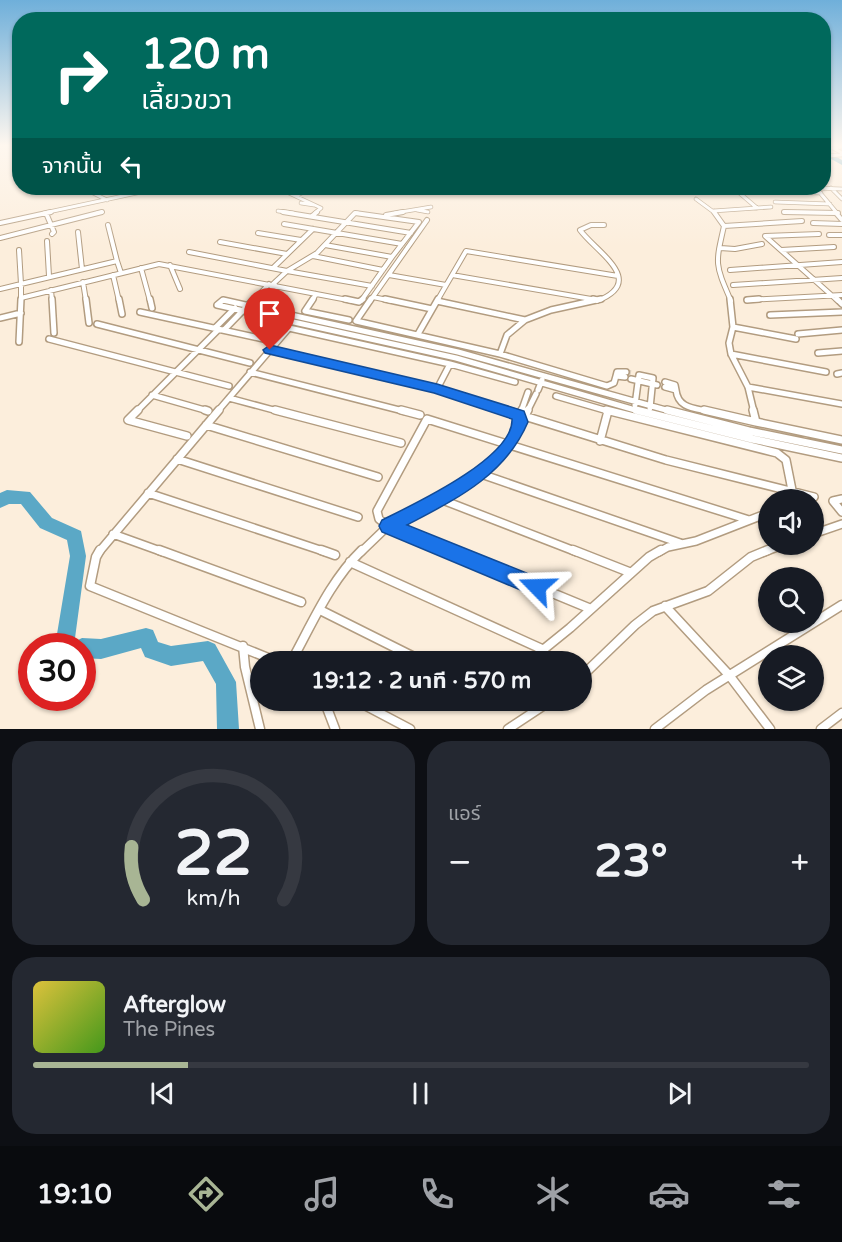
<!DOCTYPE html>
<html lang="th">
<meta charset="utf-8">
<style>
:root{--surface:#171b24;--page:#242831;--text:#f1f3f6;--muted:#9ea1a6;--line:#363941;--accent:#a8b594}
body{margin:0;font-family:"Varela Round","Noto Sans Thai",sans-serif;background:var(--page);color:var(--text);height:100vh;display:flex;flex-direction:column;font-size:22px;white-space:nowrap}
*{box-sizing:border-box;margin:0}
p{font-size:20px;color:var(--muted)}
.icon{flex:none;width:33px;height:33px;fill:none;stroke:currentColor;stroke-width:2;stroke-linecap:round;stroke-linejoin:round}
.map{position:relative;height:729px;overflow:hidden}
.panel{display:flex;flex-direction:column;gap:12px;padding:12px;background:#0d0f14;flex:1}
.panel>*{flex:none}
.top-card{position:absolute;left:12px;top:12px;width:819px;height:183px;border-radius:24px;box-shadow:0 2px 4px #0004;background:#00695c;color:#fff;overflow:hidden}
.tools{position:absolute;left:758px;top:489px;display:grid;gap:12px}
.tools a{display:grid;place-items:center;width:66px;height:66px;border-radius:50%;background:var(--surface);box-shadow:0 2px 4px #0004;font-size:30px}
.speed{position:absolute;left:18px;top:633px;display:flex;gap:12px;font-size:30px;font-weight:700;text-align:center}
.speed>*{display:grid;place-content:center;width:78px;height:78px;border-radius:50%;background:var(--surface);box-shadow:0 2px 4px #0004;line-height:1}
.speed .limit{border:9px solid #d22;background:#fff;color:#111}
.pin{position:absolute;display:grid;place-items:center;width:51px;height:51px;color:#fff;margin:-62px -26px;border-radius:50% 50% 50% 0;rotate:-45deg;box-shadow:0 0 6px #0007}
.pin .icon{rotate:45deg}
.me{position:absolute;width:66px;margin:-33px;rotate:292deg;stroke-linejoin:round;filter:drop-shadow(0 0 4px #0008)}
.turn{display:flex;align-items:center;gap:21px;height:126px;padding:0 30px;font-size:27px}
.turn .icon{width:78px;height:78px;stroke-width:2.5}
.turn b{display:block;font-size:42px;line-height:51px}
.then{display:flex;align-items:center;height:57px;padding:0 30px;background:#0003;gap:12px;font-size:22px}
.big{font-size:45px;font-weight:700;line-height:1.1}
.panel .card{flex:1;display:flex;flex-direction:column;justify-content:center;gap:9px;min-width:0;padding:0 21px;border-radius:24px;background:var(--page)}
.panel .dial{align-items:center;gap:0}
.dial svg{height:156px;overflow:visible;fill:none;stroke:var(--line);stroke-width:7;stroke-linecap:round;text-anchor:middle}
.dial text{fill:var(--text);stroke:none}
.song{display:flex;align-items:center;gap:18px}
.cover{width:72px;height:72px;border-radius:9px;background:linear-gradient(135deg,hsl(50 70% 55%),hsl(100 70% 35%))}
.played{height:6px;border-radius:3px;background:linear-gradient(90deg,var(--accent) 20%,var(--line) 20%)}
.keys{display:flex;justify-content:space-around;direction:ltr}
.heat{display:flex;justify-content:space-between;align-items:center;font-size:33px;direction:ltr}
.panel .tiles{flex:1;display:grid;gap:12px;grid-template-columns:1fr 1fr}
.card:last-child{grid-column:span 2}
.trip{position:absolute;left:250px;top:651px;width:342px;height:60px;border-radius:30px;background:var(--surface);box-shadow:0 2px 4px #0004;font-weight:700;line-height:60px;text-align:center}
.tabs{display:flex;height:96px;justify-content:space-around;align-items:center;background:#090b0e;color:var(--muted)}
.tabs .icon{width:42px;height:42px}
.tabs .current{color:var(--accent)}
.tabs b{font-size:27px;color:var(--text)}
.map>svg:first-child{display:block}
.lines{fill:none;stroke-linecap:round;stroke-linejoin:round}
.river{fill:#5ba8c6;fill-rule:evenodd}
.street-tunnel{stroke:#dbcebd;stroke-width:5;stroke-dasharray:5 2;stroke-linecap:butt}
.street-far4-casing{stroke:#b29c80;stroke-width:4.5}
.street-far3-casing{stroke:#b29c80;stroke-width:6}
.street-far2-casing{stroke:#b29c80;stroke-width:8}
.street-far1-casing{stroke:#b29c80;stroke-width:10}
.street-casing{stroke:#b29c80;stroke-width:11}
.street-far4{stroke:#fff;stroke-width:3}
.street-far3{stroke:#fff;stroke-width:4}
.street-far2{stroke:#fff;stroke-width:5}
.street-far1{stroke:#fff;stroke-width:7}
.street{stroke:#fff;stroke-width:8}
.route{fill:#1a73e8;stroke:#114b97;stroke-width:1.5}
</style>
<div class="map">
<svg width="842" height="729" viewBox="0 0 842 729">
<rect width="100%" height="100%" fill="#fceedc"/>
<g class="lines">
<path class="river" d="M824 150 842 160V165L824 155Z
M7 490 30 492 52 518 81 531 86 556 75 638 78 640 82 638 101 639 146 628 153 630 158 642 171 646 208 641 215 644 236 682 239 729H217L216 684 203 661 171 666 145 657 141 648 101 659 82 658V646H55L70 556 67 540 40 528 21 504H9L0 508V493Z"/>
<path class="street-tunnel" d="M626 372 632 373"/>
<defs>
<path id="street-far4" d="M842 147 833 148 842 153
M824 156 842 155
M83 188 107 200
M278 188 321 208 315 213
M738 188 736 190 757 208
M816 188 837 213
M817 188 842 189
M831 188 842 199
M765 192 821 193
M298 195 307 190 305 188
M696 199 715 213
M775 202 830 204
M301 203 314 205
M417 210 428 212
M278 211 293 213
M713 211 771 207
M784 212 838 213
M44 213 160 188
M97 213 102 212
M355 213H358
M395 213 431 207"/>
<path id="street-far3" d="M283 212 411 233
M714 212 724 226C715 265 715 264 731 301
M784 212 838 213
M835 212 842 220
M46 213 54 232 52 234
M386 215 403 212
M312 216 317 212
M0 223 51 212
M813 223 842 224
M284 224 402 244
M108 225 117 261
M724 226 802 221
M78 232 82 269
M258 233 301 240
M819 234 765 236 838 301
M829 235H842
M0 238 102 212
M47 241 49 276
M220 242 287 254
M325 245 392 257 361 301
M720 248 735 249 762 244
M781 250 834 247
M189 252 287 271 272 285
M313 256 383 270
M170 265 180 289
M141 268 150 301
M273 268 313 229
M730 270 842 262
M287 271 317 253 355 213 419 222 392 257
M287 271 372 286
M113 275 119 301
M389 275 446 285
M452 275 597 300
M83 282 86 301
M733 285 842 278
M0 289 21 284 19 250
M51 290 52 301
M373 297 392 301
M21 298V284L117 261 121 273
M747 300 842 295
M21 301V298L159 264 353 301
M222 301H227
M253 301 269 284
M261 301 275 285
M312 301 316 294
M370 301 427 220
M437 301 466 251 618 276
M597 301C648 281 596 252 580 230L591 225H604"/>
<path id="street-far2" d="M52 299 54 333
M86 299 89 323
M119 299 122 314
M150 299 152 308
M313 299 305 311 349 320
M345 299 359 302 363 299
M371 299 356 321 500 354 607 386 614 383 616 376
M385 299 432 309
M593 299 597 300
M730 299 733 327 729 343 731 354 748 387 754 412
M837 299 842 304
M747 300 759 299
M437 301 525 320 507 335 500 354
M254 308 262 299
M140 312 268 340
M770 315 842 312
M0 318 21 313
M525 320 551 310 601 299
M97 324 250 363
M733 327 796 339
M215 328 235 308
M224 330 254 299
M418 334 438 299
M798 334 842 330
M49 339 229 386
M19 342 21 299
M270 349 437 389 510 412
M818 353 842 351
M731 354 826 372
M250 372 407 412
M837 374 842 373
M625 377 616 376 617 372H626
M631 379 657 385
M665 382 675 385 676 390 665 387
M748 387 842 404
M437 389 450 364
M538 390 542 380
M676 390C678 409 695 408 711 412
M152 395 208 411
M556 396 611 412
M229 398 281 412
M635 405 639 375 653 378 650 408
M136 412 219 329
M217 412 289 328 450 364 515 382
M521 412 528 392
M527 412 536 394
M642 412 456 358 217 305 223 300 458 352 673 412"/>
<path id="street-far1" d="M138 410 128 420 187 436
M205 410 208 411
M275 410 401 443
M401 410 420 415
M505 410 666 460 814 497
M606 410 777 453 786 460 794 500
M636 410 752 439 842 458
M667 410 749 431 842 450
M704 410 756 422 753 410
M519 418 522 410
M756 422 842 440
M206 425 378 477
M600 441 608 411
M177 459 358 517
M481 474 680 543
M148 493 326 552
M440 499 577 552
M842 499 833 501 842 512
M113 534 163 552
M813 534 842 524
M99 552 219 410
M361 552 388 526 440 499 490 466 512 442 528 410
M452 552 388 526 379 519 377 511 427 419 749 520
M659 552 668 547 696 541 768 513
M764 552 785 544"/>
<path id="street" d="M100 550 96 557 90 586 278 662
M159 550 301 602
M321 550 335 555
M448 550 591 609
M573 550 629 572
M350 562 544 650
M665 606 729 675 770 729
M320 610 424 662
M243 646 245 667 260 729
M291 662C312 624 330 581 362 550
M528 662 570 628 649 557 661 550
M582 676 635 625 653 611 708 591 751 557 768 550
M324 700 335 729
M355 700 410 729
M508 729 552 700
M655 729 706 690 842 605
M821 729 842 713"/>
</defs>
<use href="#street-far4" class="street-far4-casing"/>
<use href="#street-far3" class="street-far3-casing"/>
<use href="#street-far2" class="street-far2-casing"/>
<use href="#street-far1" class="street-far1-casing"/>
<use href="#street" class="street-casing"/>
<use href="#street-far4" class="street-far4"/>
<use href="#street-far3" class="street-far3"/>
<use href="#street-far2" class="street-far2"/>
<use href="#street-far1" class="street-far1"/>
<use href="#street" class="street"/>
</g>
<linearGradient id="sky" x2="0" y2="1"><stop stop-color="#6fafda"/><stop offset="0.59" stop-color="#fef7ef"/><stop offset="1" stop-color="#fef7ef" stop-opacity="0"/></linearGradient>
<rect width="842" height="246" fill="url(#sky)"/>
<path class="route" d="M270 345 437 384 524 411 528 422C505 476 456 499 407 525L544 580 547 587 544 594 537 597 530 594 382 532 379 526 382 520C412 505 514 458 512 419L434 393 265 353 263 350Z"/>
</svg>
<div class="tools">
<a><svg class="icon" aria-label="sound" viewBox="0 0 24 24"><path d="M4 9h4l5-4v14l-5-4H4zM17 9q2 3 0 6"/></svg></a>
<a><svg class="icon" aria-label="search" viewBox="0 0 24 24"><circle cx="10" cy="10" r="6"/><path d="M15 15l6 6"/></svg></a>
<a><svg class="icon" aria-label="layers" viewBox="0 0 24 24"><path d="M12 4l9 5-9 5-9-5zM3 14l9 5 9-5"/></svg></a>
</div>
<div class="speed"><div class="limit">30</div></div>
<div class="pin" style="left:270px;top:350px;background:#d93025"><svg class="icon" aria-label="arrive" viewBox="0 0 24 24"><path d="M6 21V4h12l-3 4 3 4H6"/></svg></div>
<svg class="me" style="left:537px;top:587px" viewBox="-20 -20 40 40"><path d="M0-17L14 15 0 8-14 15z" fill="#1a73e8" stroke="#fff" stroke-width="4"/></svg>
<div class="trip">19:12 · 2 นาที · 570 m</div>
<div class="top-card">
<div class="turn"><svg class="icon" aria-label="right" viewBox="0 0 24 24"><path d="M7 20v-9h11M14 6l5 5-5 5"/></svg><div><b>120 m</b>เลี้ยวขวา</div></div>
<div class="then">จากนั้น<svg class="icon" aria-label="left" viewBox="0 0 24 24"><path d="M17 20v-9H6M10 6l-5 5 5 5"/></svg></div>
</div>
</div>
<section class="panel">
<div class="tiles">
<div class="card dial"><svg viewBox="0 0 100 80">
<path d="M14 69A42 42 0 1 1 86 69"/>
<path d="M14 69A42 42 0 0 1 8 42" stroke="#a8b594"/>
<text x="50" y="56" font-size="32" font-weight="700">22</text>
<text x="50" y="72" font-size="11">km/h</text>
</svg></div>
<div class="card"><p>แอร์</p>
<div class="heat"><a>−</a><b class="big">23°</b><a>+</a></div>
</div>
<div class="card">
<div class="song"><i class="cover"></i><div><b>Afterglow</b><p>The Pines</p></div></div>
<div class="played"></div>
<div class="keys"><svg class="icon" aria-label="previous" viewBox="0 0 24 24"><path d="M18 5L8 12l10 7zM5 5v14"/></svg><svg class="icon" aria-label="pause" viewBox="0 0 24 24"><path d="M8 5v14M16 5v14"/></svg><svg class="icon" aria-label="next" viewBox="0 0 24 24"><path d="M6 5l10 7-10 7zM19 5v14"/></svg></div>
</div>
</div>
</section>
<nav class="tabs">
<b>19:10</b>
<svg class="icon current" aria-label="directions" viewBox="0 0 24 24"><path d="M12 3l9 9-9 9-9-9zM9 14v-3h6M13 9l2 2-2 2"/></svg>
<svg class="icon" aria-label="music" viewBox="0 0 24 24"><path d="M9 18V5l10-2v13"/><circle cx="6" cy="18" r="3"/><circle cx="16" cy="16" r="3"/></svg>
<svg class="icon" aria-label="phone" viewBox="0 0 24 24"><path d="M5 4h4l2 5-3 2q2 4 5 5l2-3 5 2v4C11 20 4 13 5 4z"/></svg>
<svg class="icon" aria-label="climate" viewBox="0 0 24 24"><path d="M12 3v18M4 7l16 10M4 17L20 7"/></svg>
<svg class="icon" aria-label="car" viewBox="0 0 24 24"><path d="M5 17H2v-5l4-1 3-4h7l3 4 3 1v5h-3M9 17h6M6 11h13"/><circle cx="7" cy="17" r="2"/><circle cx="17" cy="17" r="2"/></svg>
<svg class="icon" aria-label="filters" viewBox="0 0 24 24"><path d="M4 7h16M4 17h16"/><circle cx="9" cy="7" r="2"/><circle cx="15" cy="17" r="2"/></svg>
</nav>
